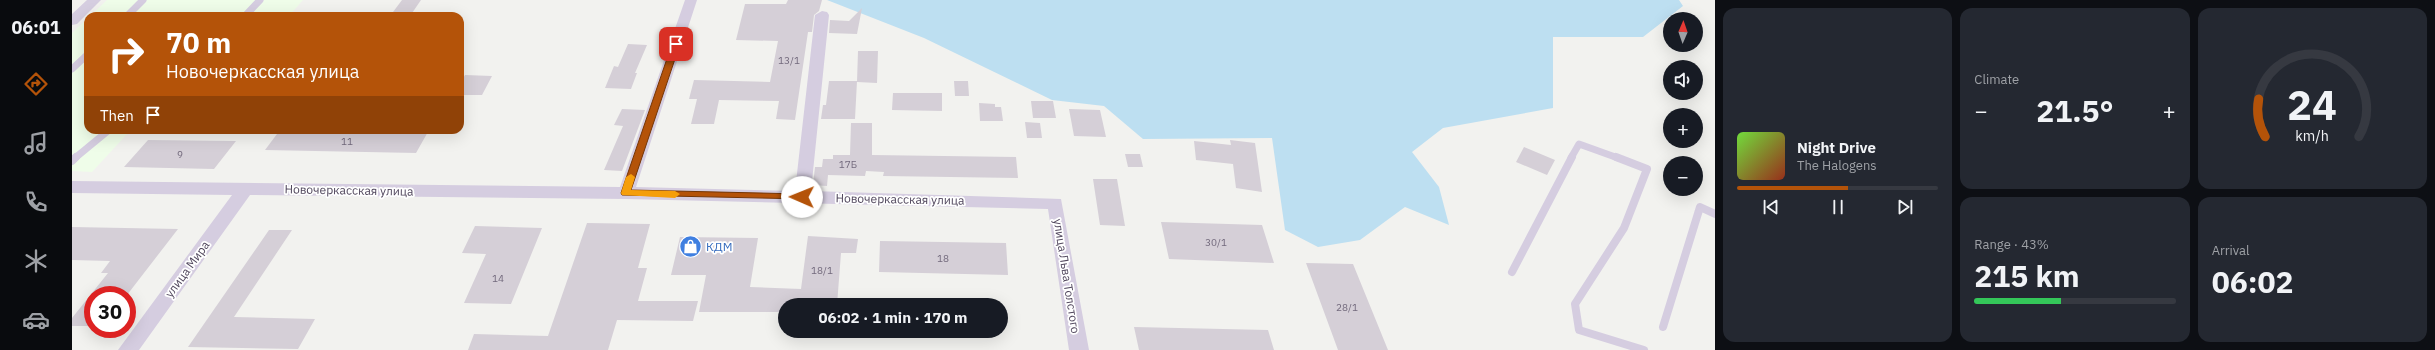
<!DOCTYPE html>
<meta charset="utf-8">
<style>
:root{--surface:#171b24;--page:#242831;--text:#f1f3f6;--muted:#9ea1a6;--line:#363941;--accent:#b45309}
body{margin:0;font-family:"IBM Plex Sans",sans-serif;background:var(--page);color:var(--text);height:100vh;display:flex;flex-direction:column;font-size:15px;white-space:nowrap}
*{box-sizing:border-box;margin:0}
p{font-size:13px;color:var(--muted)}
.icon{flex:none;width:22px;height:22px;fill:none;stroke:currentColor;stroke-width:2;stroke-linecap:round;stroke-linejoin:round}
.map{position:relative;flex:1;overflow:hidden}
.sheet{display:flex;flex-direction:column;gap:8px;padding:8px;background:#0d0f14;width:720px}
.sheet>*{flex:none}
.hud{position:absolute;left:12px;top:12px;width:380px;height:122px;border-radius:12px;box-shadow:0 4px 16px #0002;background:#b45309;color:#fff;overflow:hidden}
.needle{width:26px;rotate:2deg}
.controls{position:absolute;left:1591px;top:12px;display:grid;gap:8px}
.controls a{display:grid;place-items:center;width:40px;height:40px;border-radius:50%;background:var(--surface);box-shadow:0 4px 16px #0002;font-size:20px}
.speed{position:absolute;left:12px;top:286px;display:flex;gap:8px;font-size:20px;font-weight:700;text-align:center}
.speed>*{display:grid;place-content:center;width:52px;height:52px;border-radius:50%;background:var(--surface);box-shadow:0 4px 16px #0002;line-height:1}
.speed .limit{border:6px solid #d22;background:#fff;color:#111}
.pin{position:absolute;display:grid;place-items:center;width:34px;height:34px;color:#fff;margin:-17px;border-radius:8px;box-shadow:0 2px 6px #0006}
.me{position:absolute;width:44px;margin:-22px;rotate:271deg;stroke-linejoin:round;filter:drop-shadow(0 0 3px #0008)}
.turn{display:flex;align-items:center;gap:14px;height:84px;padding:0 16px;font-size:18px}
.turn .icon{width:52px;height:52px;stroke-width:2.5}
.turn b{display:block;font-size:28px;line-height:34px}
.then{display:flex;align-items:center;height:38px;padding:0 16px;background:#0003;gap:8px;font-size:15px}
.big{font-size:30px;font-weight:700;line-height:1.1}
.sheet .tile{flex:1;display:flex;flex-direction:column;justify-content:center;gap:6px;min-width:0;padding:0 14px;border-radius:12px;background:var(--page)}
.sheet .dial{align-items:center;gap:0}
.dial svg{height:104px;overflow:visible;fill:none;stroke:var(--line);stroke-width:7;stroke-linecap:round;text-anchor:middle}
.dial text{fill:var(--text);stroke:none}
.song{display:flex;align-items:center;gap:12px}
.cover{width:48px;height:48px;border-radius:6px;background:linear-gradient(135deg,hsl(100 70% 55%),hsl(10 70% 35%))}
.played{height:4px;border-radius:2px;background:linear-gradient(90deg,var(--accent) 55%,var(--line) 55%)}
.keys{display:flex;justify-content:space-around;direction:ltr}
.heat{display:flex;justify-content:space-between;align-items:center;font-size:22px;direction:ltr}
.charge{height:6px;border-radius:3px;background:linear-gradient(90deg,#34c759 43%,var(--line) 0)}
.sheet .tiles{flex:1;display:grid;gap:8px;grid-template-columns:repeat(3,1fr)}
.tile:first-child{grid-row:span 2}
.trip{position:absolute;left:706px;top:298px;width:230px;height:40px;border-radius:20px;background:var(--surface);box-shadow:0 4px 16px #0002;font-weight:700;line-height:40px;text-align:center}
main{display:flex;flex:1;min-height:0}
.tabs{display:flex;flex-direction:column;width:72px;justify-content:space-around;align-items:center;background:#090b0e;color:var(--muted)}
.tabs .icon{width:28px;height:28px}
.tabs .active{color:var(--accent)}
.tabs b{font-size:18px;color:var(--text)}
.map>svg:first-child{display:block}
.commercial{fill:#effde9}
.green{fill:#bddff1}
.building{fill:#d5cfd7}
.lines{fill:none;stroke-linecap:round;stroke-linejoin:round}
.lane-far1{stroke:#d5cde0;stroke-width:7}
.lane{stroke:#d5cde0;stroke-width:8}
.street{fill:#d5cde0;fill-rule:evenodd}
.route{fill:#b45309;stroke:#753606}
.slow{fill:#f59e0b}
.labels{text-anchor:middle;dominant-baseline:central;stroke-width:3.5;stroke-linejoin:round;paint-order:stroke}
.number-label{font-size:10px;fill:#72697c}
.street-label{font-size:12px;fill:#51475d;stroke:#fff}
.shop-label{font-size:12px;fill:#366cbe;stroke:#fff;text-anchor:start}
</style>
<main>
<nav class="tabs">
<b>06:01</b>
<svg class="icon active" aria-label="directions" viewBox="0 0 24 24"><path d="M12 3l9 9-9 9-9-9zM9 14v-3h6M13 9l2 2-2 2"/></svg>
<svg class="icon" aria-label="music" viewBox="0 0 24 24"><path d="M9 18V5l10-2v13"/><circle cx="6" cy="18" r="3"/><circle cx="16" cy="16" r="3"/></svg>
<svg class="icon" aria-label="phone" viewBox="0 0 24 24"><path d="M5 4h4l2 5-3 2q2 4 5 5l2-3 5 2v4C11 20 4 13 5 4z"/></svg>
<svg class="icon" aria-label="climate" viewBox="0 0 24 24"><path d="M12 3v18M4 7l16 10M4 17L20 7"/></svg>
<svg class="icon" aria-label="car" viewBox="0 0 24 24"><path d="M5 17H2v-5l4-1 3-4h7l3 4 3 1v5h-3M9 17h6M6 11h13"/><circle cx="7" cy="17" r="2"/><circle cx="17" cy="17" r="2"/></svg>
</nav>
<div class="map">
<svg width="1643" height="350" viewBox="0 0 1643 350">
<rect width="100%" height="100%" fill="#f2f2ef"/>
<path class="commercial" d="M35 0H231L217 16H18Z
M16 18V130H66L56 133 20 172 0 171V33Z"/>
<path class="green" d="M755 0H1607L1611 6 1571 37H1481V108L1371 128 1340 152 1367 187 1377 225 1333 207 1288 240 1246 247 1213 230 1200 138 1071 139 1032 106 980 100 852 38Z"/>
<path class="building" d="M330 0H349L338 16H318Z
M716 0H750L747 11 742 15 740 32H736L723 120 704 119 707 101 647 100 642 124H619L625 99H617L622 80 698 82 706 41 664 40 673 4H714Z
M790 8 785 34 757 33 758 20 777 21Z
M556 44 575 45 563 73H565L559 89 533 88 542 66 546 67Z
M786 51H806L805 83 785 82Z
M393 75 420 76 410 95H388V84Z
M757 81H785L783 119H749L751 105H754Z
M882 81H896L897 96H883Z
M821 93H870V111L820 110Z
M959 101H981L984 118H961Z
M907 103 923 104V107H929L931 121H908Z
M550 109 573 110 550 171 532 170 551 126 542 125Z
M997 109 1028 110 1034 137 1002 136Z
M953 122 968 123 970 138H955Z
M779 123H800V155L944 157 946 178 811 176 812 172 794 171 793 176 756 175 755 186 741 185 743 167H750L751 159H761V155H778Z
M208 130 327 133 329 130H357L344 153 193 150Z
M76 140 164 141 142 169 52 167Z
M1158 140 1183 143 1190 192 1164 188 1161 164 1124 160 1122 141 1159 145Z
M1452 147 1483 160 1475 175 1444 162Z
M1053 154H1068L1071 167H1056Z
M1021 179H1045L1053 226 1028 225Z
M1089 222 1190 225 1202 263 1097 259Z
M515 223 578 224 566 268H575L566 301H626L621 321 545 320 536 350H396L402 334 476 336Z
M403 226 470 228 439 304 392 303 414 254 390 253Z
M0 227 106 229 55 295H21V326H0V318L36 273H29L38 261 0 260Z
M197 230H220L162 317 243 319 226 349 116 347Z
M736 236 786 239 784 253H769L765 305H713V312H627L634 275H599L608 237 686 238 678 287 729 289Z
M808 241 934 243 936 275 807 272Z
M1234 263 1281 264 1316 350H1266Z
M1062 327 1196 330 1202 350H1067Z"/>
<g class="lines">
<path class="lane-far1" d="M55 16 71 0
M173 16 188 0
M0 69 16 54
M3 158 37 130
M1499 158 1507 144 1546 158"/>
<path class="lane" d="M1544 157 1575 169 1552 228 1503 304 1507 330 1572 350
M0 161 4 157
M1440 272 1500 157
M1591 327 1628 207 1643 214"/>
<path class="street" d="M15 0H29L5 24 0 25V14Z
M613 0H625L564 187 723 191 743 15 750 11 755 12 757 15 739 191 989 199 1017 350H997L976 209 554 199 178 195 67 350H46L160 195 0 193V181L548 187Z"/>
</g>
<path class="route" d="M604 42 608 44 559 190 730 194 734 195V199L550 195 549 193 600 44Z"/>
<path class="slow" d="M559 174 563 177 559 190 603 191 608 194 603 198 550 195 549 193 554 177Z"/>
<defs>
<symbol id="shop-disc" viewBox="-11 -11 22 22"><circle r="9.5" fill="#3f7fe0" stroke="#fff"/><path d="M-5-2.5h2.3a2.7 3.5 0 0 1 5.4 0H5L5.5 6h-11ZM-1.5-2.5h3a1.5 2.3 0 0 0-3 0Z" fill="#fff"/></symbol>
</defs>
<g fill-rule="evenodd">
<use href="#shop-disc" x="606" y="234" width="25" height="25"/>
</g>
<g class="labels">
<g class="number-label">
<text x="717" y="60">13/1</text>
<text x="275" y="141">11</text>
<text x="108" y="154">9</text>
<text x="776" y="164">17Б</text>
<text x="1144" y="242">30/1</text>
<text x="871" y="258">18</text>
<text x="750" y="270">18/1</text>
<text x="426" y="278">14</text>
<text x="1275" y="307">28/1</text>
</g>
<g class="street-label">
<text transform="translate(277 190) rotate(1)">Новочеркасская улица</text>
<text transform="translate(828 199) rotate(1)">Новочеркасская улица</text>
<text transform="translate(115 269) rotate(-54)">улица Мира</text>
<text transform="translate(995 276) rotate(81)">улица Льва Толстого</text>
</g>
<g class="shop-label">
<text x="634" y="246">КДМ</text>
</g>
</g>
</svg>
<div class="controls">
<a><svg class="needle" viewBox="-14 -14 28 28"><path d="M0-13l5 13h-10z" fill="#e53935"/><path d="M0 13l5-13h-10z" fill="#9ea1a6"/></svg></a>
<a><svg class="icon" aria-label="sound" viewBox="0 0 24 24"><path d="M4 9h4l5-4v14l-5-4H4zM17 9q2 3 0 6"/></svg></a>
<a>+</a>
<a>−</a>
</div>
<div class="speed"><div class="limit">30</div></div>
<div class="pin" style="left:604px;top:44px;background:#d93025"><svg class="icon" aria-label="arrive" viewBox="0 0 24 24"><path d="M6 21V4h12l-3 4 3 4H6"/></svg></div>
<svg class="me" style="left:730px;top:197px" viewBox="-20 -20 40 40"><circle r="19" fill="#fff"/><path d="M0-13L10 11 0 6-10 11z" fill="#b45309"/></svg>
<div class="trip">06:02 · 1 min · 170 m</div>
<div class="hud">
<div class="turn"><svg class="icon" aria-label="right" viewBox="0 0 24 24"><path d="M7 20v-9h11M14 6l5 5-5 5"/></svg><div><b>70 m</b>Новочеркасская улица</div></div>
<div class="then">Then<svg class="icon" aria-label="arrive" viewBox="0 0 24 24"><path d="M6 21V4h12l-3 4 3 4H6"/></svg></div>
</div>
</div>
<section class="sheet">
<div class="tiles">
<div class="tile">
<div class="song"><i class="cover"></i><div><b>Night Drive</b><p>The Halogens</p></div></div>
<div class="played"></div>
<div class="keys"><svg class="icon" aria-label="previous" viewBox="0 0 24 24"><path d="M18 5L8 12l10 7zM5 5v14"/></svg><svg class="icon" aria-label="pause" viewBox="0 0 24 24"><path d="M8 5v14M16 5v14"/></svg><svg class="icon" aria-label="next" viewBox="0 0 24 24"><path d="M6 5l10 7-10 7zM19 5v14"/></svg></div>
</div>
<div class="tile"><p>Climate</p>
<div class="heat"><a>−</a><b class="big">21.5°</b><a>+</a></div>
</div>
<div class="tile dial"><svg viewBox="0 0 100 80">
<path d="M14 69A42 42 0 1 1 86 69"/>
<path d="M14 69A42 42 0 0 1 9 40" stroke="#b45309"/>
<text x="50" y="56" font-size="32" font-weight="700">24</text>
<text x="50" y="72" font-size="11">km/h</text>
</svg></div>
<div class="tile"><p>Range · 43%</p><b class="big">215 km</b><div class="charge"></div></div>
<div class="tile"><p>Arrival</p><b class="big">06:02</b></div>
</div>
</section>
</main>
